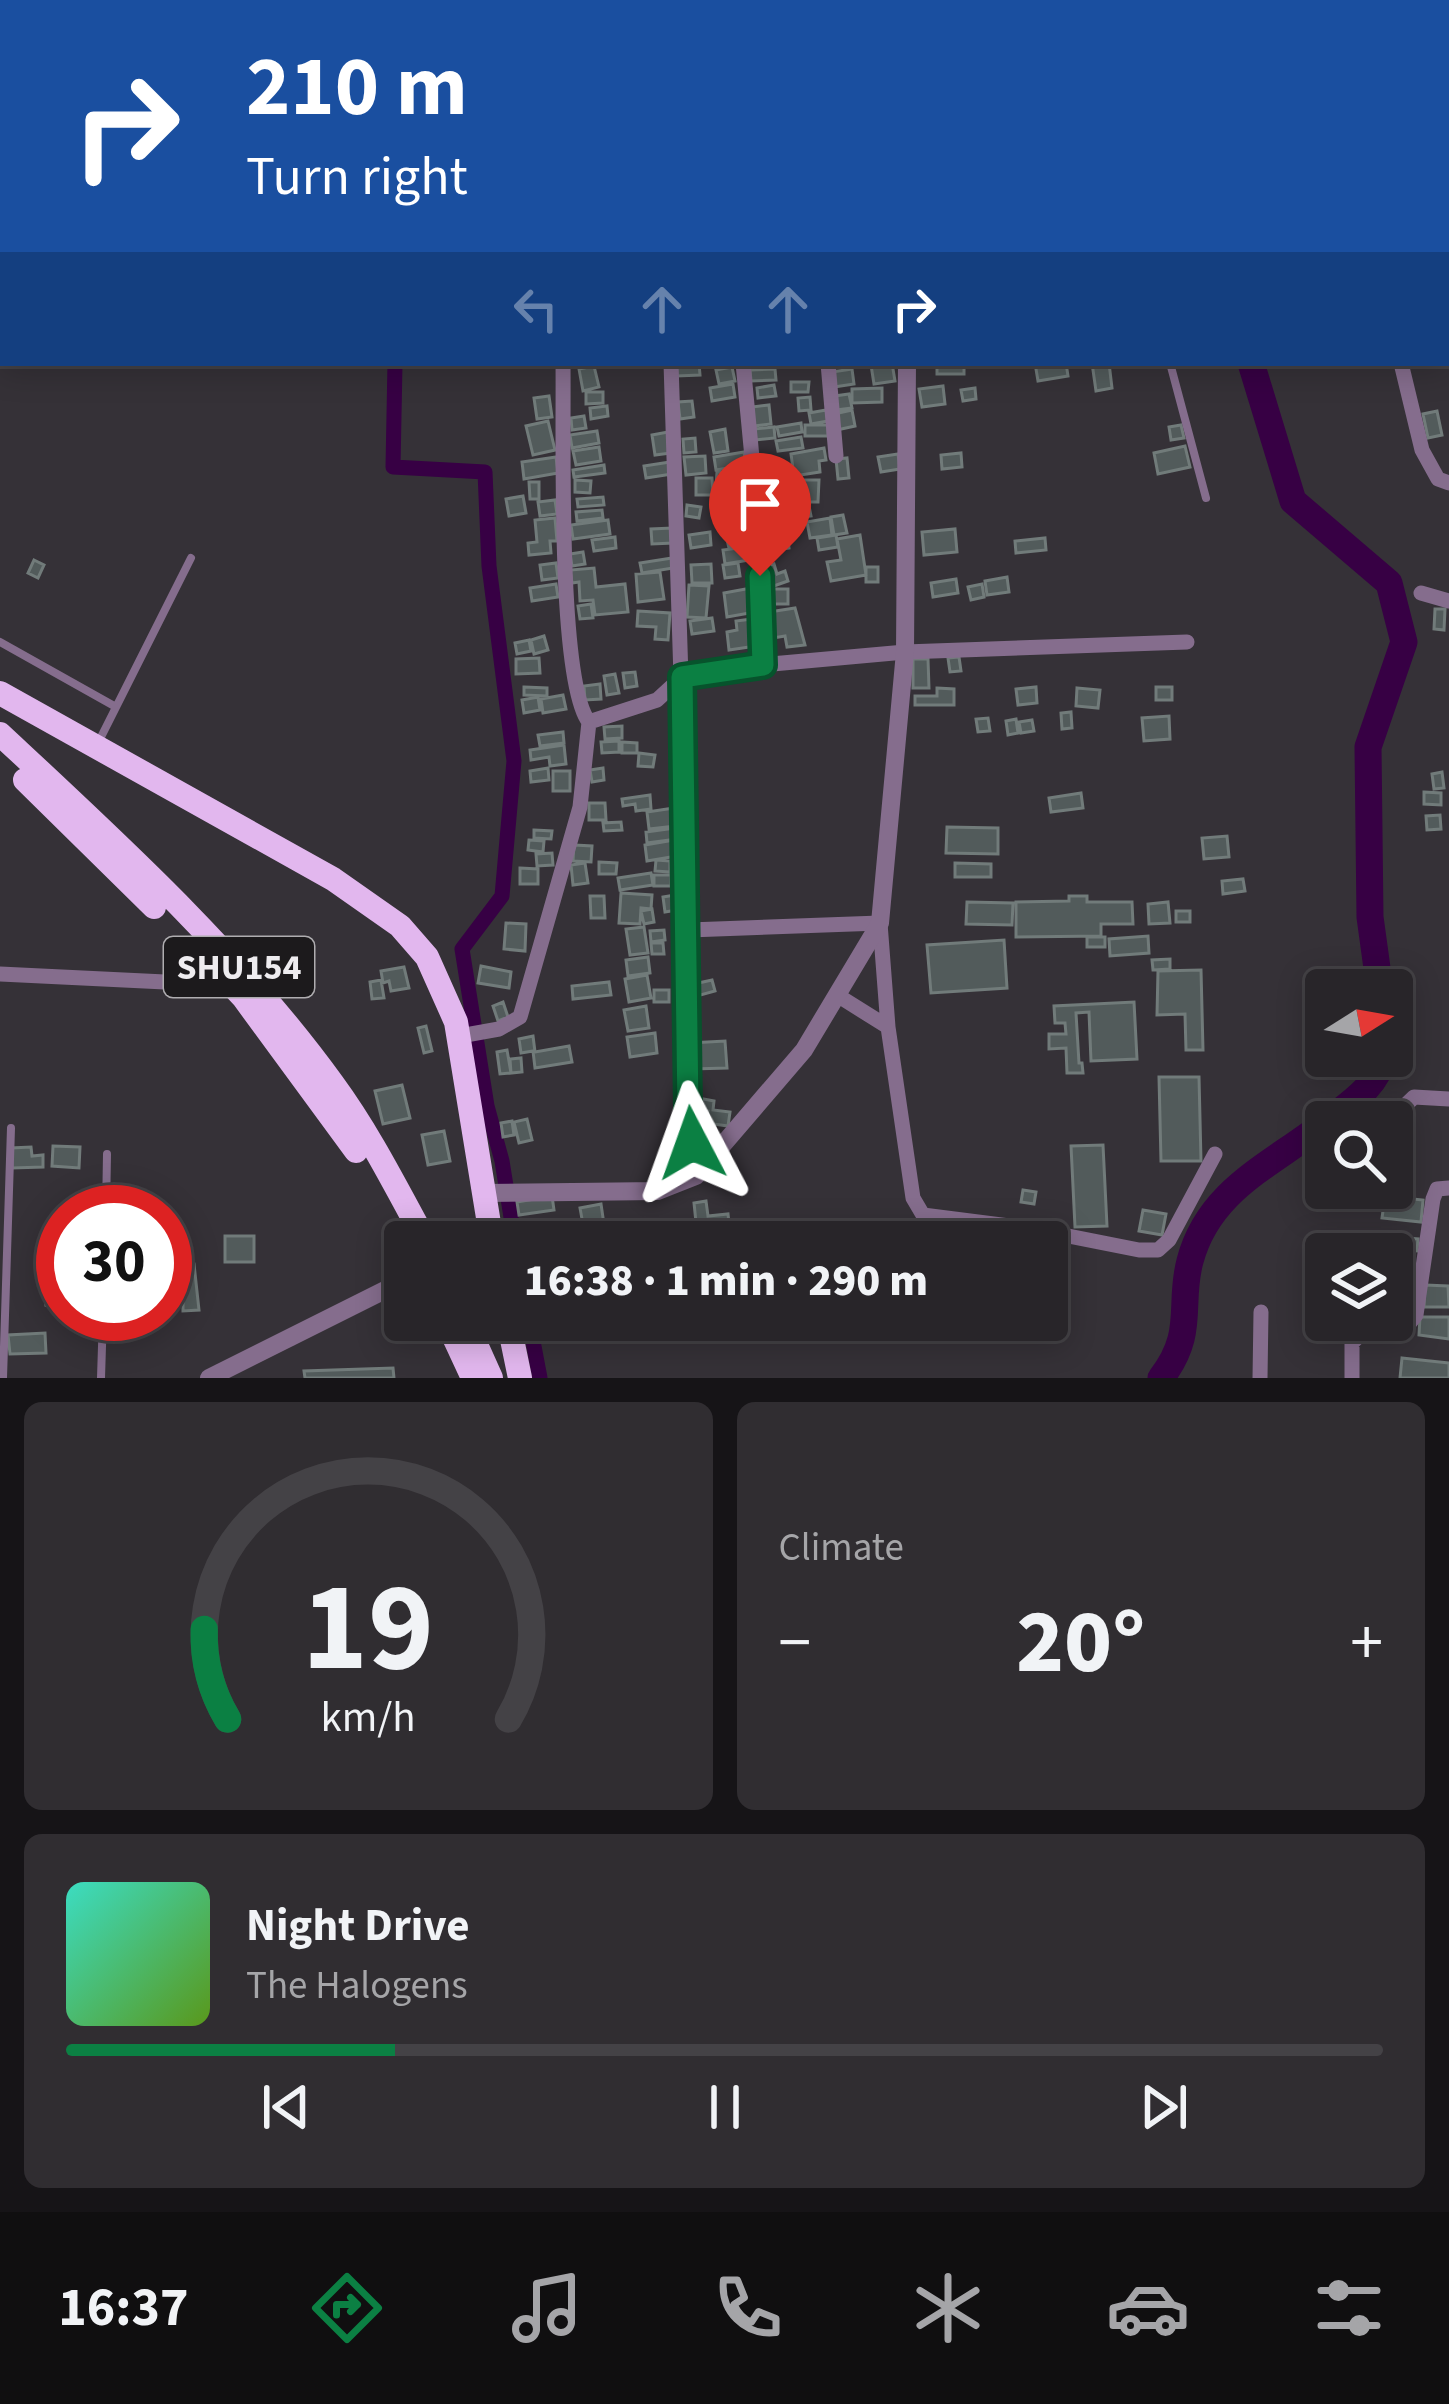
<!DOCTYPE html>
<meta charset="utf-8">
<style>
:root{--surface:#282529;--page:#302d31;--text:#f1f3f6;--muted:#a5a5a8;--line:#444246;--accent:#0b8043}
body{margin:0;font-family:"Source Sans 3",sans-serif;background:var(--page);color:var(--text);height:100vh;display:flex;flex-direction:column;font-size:45px;white-space:nowrap}
*{box-sizing:border-box;margin:0}
p{font-size:39px;color:var(--muted)}
.icon{flex:none;width:66px;height:66px;fill:none;stroke:currentColor;stroke-width:2;stroke-linecap:round;stroke-linejoin:round}
.map{position:relative;height:1378px;overflow:hidden}
.details{display:flex;flex-direction:column;gap:24px;padding:24px;background:#161417;flex:1}
.details>*{flex:none}
.top-card{position:absolute;left:0px;top:0px;width:1449px;height:366px;box-shadow:0 6px 30px #0003,0 0 0 3px var(--line);background:#1a4fa0;color:#fff;overflow:hidden}
.needle{width:78px;rotate:79deg}
.fabs{position:absolute;left:1305px;top:969px;display:grid;gap:24px}
.fabs a{display:grid;place-items:center;width:108px;height:108px;border-radius:12px;background:var(--surface);box-shadow:0 6px 30px #0003,0 0 0 3px var(--line);font-size:60px}
.speed{position:absolute;left:36px;top:1185px;display:flex;gap:24px;font-size:60px;font-weight:700;text-align:center}
.speed>*{display:grid;place-content:center;width:156px;height:156px;border-radius:50%;background:var(--surface);box-shadow:0 6px 30px #0003,0 0 0 3px var(--line);line-height:1}
.speed .limit{border:18px solid #d22;background:#fff;color:#111}
.pin{position:absolute;display:grid;place-items:center;width:102px;height:102px;color:#fff;margin:-123px -51px;border-radius:50% 50% 50% 0;rotate:-45deg;box-shadow:0 0 12px #0007}
.pin .icon{rotate:45deg}
.me{position:absolute;width:132px;margin:-66px;rotate:356deg;stroke-linejoin:round;filter:drop-shadow(0 0 9px #0008)}
.turn{display:flex;align-items:center;gap:42px;height:252px;padding:0 48px;font-size:54px}
.turn .icon{width:156px;height:156px;stroke-width:2.5}
.turn b{display:block;font-size:84px;line-height:102px}
.lanes{display:flex;align-items:center;height:114px;padding:0 48px;background:#0003;justify-content:center;gap:60px;direction:ltr}
.lanes .off{opacity:.35}
.big{font-size:90px;font-weight:800;line-height:1.1}
.details .tile{flex:1;display:flex;flex-direction:column;justify-content:center;gap:18px;min-width:0;padding:0 42px;border-radius:18px;background:var(--page)}
.details .dial{align-items:center;gap:0}
.dial svg{height:312px;overflow:visible;fill:none;stroke:var(--line);stroke-width:7;stroke-linecap:round;text-anchor:middle}
.dial text{fill:var(--text);stroke:none}
.song{display:flex;align-items:center;gap:36px}
.cover{width:144px;height:144px;border-radius:18px;background:linear-gradient(135deg,hsl(170 70% 55%),hsl(90 70% 35%))}
.played{height:12px;border-radius:6px;background:linear-gradient(90deg,var(--accent) 25%,var(--line) 25%)}
.keys{display:flex;justify-content:space-around;direction:ltr}
.heat{display:flex;justify-content:space-between;align-items:center;font-size:66px;direction:ltr}
.details .tiles{flex:1;display:grid;gap:24px;grid-template-columns:1fr 1fr}
.tile:last-child{grid-column:span 2}
.trip{position:absolute;left:384px;top:1221px;width:684px;height:120px;border-radius:12px;background:var(--surface);box-shadow:0 6px 30px #0003,0 0 0 3px var(--line);font-weight:800;line-height:120px;text-align:center}
.dock{display:flex;height:192px;justify-content:space-around;align-items:center;background:#100f10;color:var(--muted)}
.dock .icon{width:84px;height:84px}
.dock .current{color:var(--accent)}
.dock b{font-size:54px;color:var(--text)}
.map>svg:first-child{display:block}
.lines{fill:none;stroke-linecap:round;stroke-linejoin:round}
.canal{stroke:#370044;stroke-width:15}
.river{stroke:#370044;stroke-width:27}
.building{fill:#525b5b;stroke:#717b7a;stroke-width:3}
.service{stroke:#856d8d;stroke-width:8}
.minor{stroke:#856d8d;stroke-width:15}
.tertiary{stroke:#856d8d;stroke-width:18}
.trunk{stroke:#e2b7ee;stroke-width:24}
.route-casing{stroke:#07532c;stroke-width:30}
.route{stroke:#0b8043;stroke-width:21}
.labels{text-anchor:middle;dominant-baseline:central;stroke-width:12;stroke-linejoin:round;paint-order:stroke}
.shield{fill:#1c1a1c;stroke:#afadb0;stroke-width:3}
.shield-label{font-size:36px;font-weight:bold;fill:#eeecef}
</style>
<div class="map">
<svg width="1449" height="1378" viewBox="0 0 1449 1378">
<rect width="100%" height="100%" fill="#353137"/>
<g class="lines">
<path class="canal" d="M802 0V3
M395 363 393 467 485 472 489 566 514 761 502 896 462 949 487 1106 502 1161 515 1242
M529 1320 540 1378"/>
<path class="river" d="M1260 0V3
M1251 363 1293 501 1389 583 1404 642 1368 747 1370 917 1380 990
M1326 1122C1350 1103 1377 1087 1384 1056
M1161 1378C1196 1333 1178 1305 1190 1261 1209 1189 1272 1165 1326 1122"/>
</g>
<path class="building" d="M676 363H699L700 375 677 376Z
M892 363 895 381 874 384 871 365Z
M937 363H964V374H937Z
M1035 363H1066L1068 376 1038 381Z
M1092 363H1109L1112 388 1096 391Z
M594 366 599 387 583 391 579 369Z
M732 367 735 381 719 384 716 370Z
M775 369 776 380 751 381 750 370Z
M852 369 854 384 834 387 832 372Z
M791 382H809L808 392H791Z
M733 384 735 397 712 401 710 388Z
M774 385 776 396 758 398 757 388Z
M943 386 945 404 922 407 919 389Z
M882 388V402L852 403V389Z
M975 388 976 399 963 401 961 390Z
M586 392H603V403L586 404Z
M849 394 852 408 836 410 834 396Z
M549 396 552 417 537 419 534 398Z
M810 397 811 410 799 411 798 398Z
M692 401 694 417 680 419 678 402Z
M769 405 771 424 754 426 752 407Z
M607 406 608 416 591 419 590 408Z
M826 410 828 421 811 424 809 413Z
M852 410 855 426 837 430 834 414Z
M1437 411 1442 435 1428 438 1423 414Z
M584 416 586 428 572 430 571 418Z
M548 421 555 450 533 455 526 426Z
M801 423 802 432 779 436 777 427Z
M805 425H828V436H805Z
M1181 425 1184 438 1171 440 1169 427Z
M774 427 775 438 755 440 754 429Z
M725 429 728 451 714 453 710 432Z
M597 431 599 443 572 448 570 435Z
M668 432 671 453 655 455 652 435Z
M801 437 803 448 778 451 776 441Z
M695 438 696 452 684 453 683 439Z
M1185 446 1190 467 1158 474 1154 453Z
M599 447 601 461 576 465 573 451Z
M824 448 826 460 819 461 820 472 794 476 791 454Z
M744 452 746 465 716 470 714 457Z
M961 453 962 467 942 469 941 455Z
M898 454 900 469 881 472 878 457Z
M705 456 706 473 686 475 684 457Z
M556 457 558 473 524 479 522 462Z
M847 458 849 478 838 479 836 459Z
M670 462 672 474 646 478 644 466Z
M604 465 605 473 574 477 573 470Z
M745 469 746 482 733 483 732 470Z
M717 472 730 473 729 486 716 485Z
M696 478H712L713 495H696Z
M575 480 591 481 590 493 575 492Z
M794 480H819L818 502H794Z
M788 481 791 503 772 506 769 484Z
M529 482H539V499H530Z
M523 496 526 513 509 516 506 499Z
M603 497 604 505 578 507 577 499Z
M555 500 557 514 540 516 538 502Z
M687 505 701 507 699 518 686 516Z
M809 506 811 516 763 522 762 513Z
M602 510 603 518 577 521 576 512Z
M843 515 847 533 834 535 831 517Z
M555 518 557 541H550L551 553 529 555 528 543 537 542 535 520Z
M830 518 832 535 810 538 807 522Z
M608 520 610 534 573 539 571 525Z
M783 523 784 537 764 539 762 525Z
M672 528 673 543 652 544 651 529Z
M955 529 957 552 924 555 922 532Z
M710 532 711 545 691 548 689 535Z
M747 532 750 543 729 548 726 536Z
M836 535 838 547 819 550 817 538Z
M860 535 866 575 831 581 827 562 841 560 837 539Z
M615 537 616 548 594 551 592 540Z
M1045 538 1046 550 1016 553 1015 541Z
M788 539 789 548 763 552 761 543Z
M747 547 749 560 725 564 723 550Z
M583 552 585 564 572 566 570 554Z
M672 558 673 568 642 573 640 563Z
M34 560 44 565 38 578 28 573Z
M556 563 558 578 542 580 540 565Z
M738 563 740 576 725 578 723 565Z
M711 564 712 583H692L691 565Z
M774 564 777 574 785 571 788 581 768 588 761 568Z
M866 567H878V582H866Z
M594 568 596 587 625 584 628 612 595 615 593 600 580 601 579 582 572 583 570 570Z
M660 572 664 599 638 602 636 574Z
M1007 577 1009 592 987 595 985 581Z
M956 579 958 593 933 597 931 583Z
M556 584 558 597 532 601 530 588Z
M982 584 984 597 971 600 968 587Z
M689 585 709 586 706 618 687 617Z
M751 588 755 612 727 617 724 593Z
M768 589H788V604H768Z
M591 604 593 618 580 619 578 606Z
M795 608 805 645 787 647 785 636 773 638 769 612Z
M1435 609H1445L1444 630 1434 629Z
M638 611 670 613 668 640 655 639 656 627 637 626Z
M712 618 714 631 692 634 690 621Z
M752 619 756 646 729 650 727 632 737 630 736 621Z
M544 636 548 650 534 654 531 640Z
M529 640 531 651 517 654 515 643Z
M959 657 961 671 950 672 948 658Z
M539 658 540 673 516 674V659Z
M913 659H928L929 688H913Z
M635 672 637 686 625 688 623 673Z
M615 674 619 693 607 695 604 676Z
M600 684 601 699 585 700 584 686Z
M524 687 547 688V696L524 695Z
M1036 687 1037 703 1018 705 1016 689Z
M1156 687H1172V700H1156Z
M937 688 954 689V705H915V696H937Z
M1077 688 1100 690 1098 708 1076 706Z
M563 695 566 709 543 713 541 699Z
M538 697 540 710 524 713 522 700Z
M1071 712 1072 728 1062 729 1061 713Z
M1169 716 1170 739 1144 741 1142 718Z
M988 718 990 731 978 732 976 719Z
M1016 719 1018 733 1008 735 1006 721Z
M1032 720 1034 731 1021 733 1019 722Z
M622 726V738L605 739 604 727Z
M563 732 564 743 540 746 538 735Z
M619 741V752L602 753 601 742Z
M622 742 637 743V753H622Z
M564 745 566 764 550 766 549 757 531 760 530 750Z
M639 753 655 755 653 767 638 766Z
M548 768 549 780 531 782 530 771Z
M603 768 604 780 592 782 590 770Z
M553 771H570V791H553Z
M1442 772 1444 788 1434 789 1432 774Z
M1424 792 1441 793V805L1424 804Z
M1081 793 1083 808 1051 812 1049 798Z
M650 795 651 809 636 811 635 804 623 806 622 799Z
M589 803H605L606 820H589Z
M674 808 676 826 649 829 647 812Z
M1440 815 1441 829 1427 830 1426 816Z
M621 822 622 830 604 831 603 823Z
M947 827 998 828V854L946 853Z
M675 828 677 839 647 843 646 832Z
M534 830 552 831 551 839 534 838Z
M1227 836 1229 857 1204 859 1202 838Z
M529 840 544 841 543 852 528 850Z
M674 840 677 856 647 861 645 845Z
M574 845 592 846 591 862 573 861Z
M552 853 553 865 537 866 536 854Z
M656 860 670 861V872L655 871Z
M599 862 617 863 616 874H599Z
M585 863 588 883 573 885 571 865Z
M955 863 991 864V877H955Z
M520 868 538 869V884H520Z
M651 873 653 885 620 890 618 878Z
M654 875H671V886H654Z
M1243 879 1245 891 1223 894 1222 881Z
M621 893 652 895 651 909 641 908 640 924 619 923Z
M675 895 677 910 665 912 663 897Z
M590 896H604L605 918H591Z
M1069 896H1087V902H1132L1133 924H1101V936L1016 937V902L1069 901Z
M967 902 1013 903 1012 925 966 924Z
M1168 902 1170 923 1149 924 1148 904Z
M652 909 654 922 644 924 641 911Z
M1176 911H1190V922H1176Z
M506 923 526 924 525 951 504 949Z
M644 927 648 953 630 955 626 929Z
M664 930 665 940 651 942 650 931Z
M1148 936 1149 953 1110 956 1109 939Z
M1087 937H1105V947H1087Z
M1004 940 1007 988 931 993 927 945Z
M651 943H663L664 954H652Z
M648 957 650 973 628 976 626 960Z
M1170 959V969L1153 970 1152 960Z
M481 966 511 972 509 988 478 983Z
M404 967 409 988 391 991 389 981 383 983 381 971Z
M1201 970 1203 1050H1186L1185 1014 1157 1015 1158 971Z
M647 975 651 998 629 1002 625 979Z
M381 980 384 998 372 999 370 982Z
M712 980 715 991 697 996 694 984Z
M609 982 611 995 573 999 572 986Z
M654 990H669V1002H654Z
M503 1002 508 1017 498 1021 493 1006Z
M1134 1002 1137 1059 1091 1061 1089 1012 1076 1013 1079 1063H1082L1083 1073H1067L1066 1048 1049 1049V1034H1066L1065 1023H1055L1054 1006Z
M646 1006 649 1028 628 1031 624 1010Z
M426 1026 432 1051 424 1053 418 1028Z
M655 1033 657 1053 630 1057 627 1037Z
M533 1036 535 1052 569 1046 572 1062 535 1068 533 1051 521 1053 519 1039Z
M725 1041 727 1068 692 1069 690 1043Z
M675 1048H686L687 1070H676Z
M507 1050 511 1073 500 1074 497 1052Z
M521 1058 522 1072 511 1073 510 1059Z
M1159 1077H1199L1201 1161H1161Z
M402 1085 410 1118 383 1124 375 1091Z
M693 1097 714 1101 713 1110 730 1112 728 1126 706 1123 708 1111 691 1109Z
M527 1119 532 1140 519 1143 514 1122Z
M512 1121 514 1135 503 1137 501 1123Z
M444 1131 450 1161 428 1165 422 1135Z
M1103 1145 1107 1226 1075 1227 1071 1146Z
M53 1146 80 1147 79 1168 52 1166Z
M31 1147 32 1156 43 1155V1167L12 1168 11 1148Z
M1316 1168 1326 1169V1188H1334L1333 1196 1314 1195Z
M1023 1190 1036 1192 1034 1204 1021 1202Z
M552 1196 554 1210 519 1215 517 1202Z
M1385 1196 1423 1200 1421 1222 1382 1218Z
M706 1201 708 1216 728 1214 731 1242H698L694 1203Z
M601 1204 606 1238 586 1241 580 1208Z
M1143 1210 1166 1214 1162 1235 1139 1231Z
M554 1226 556 1242H527L525 1231Z
M670 1229 671 1242H635V1239L646 1238 645 1230Z
M225 1236H254V1262H225Z
M1378 1236 1418 1239 1417 1251 1377 1248Z
M194 1264 199 1310 183 1311V1301L167 1302 165 1266Z
M1392 1271 1406 1273 1404 1287 1392 1285Z
M63 1284V1303L46 1305 44 1286Z
M1425 1285 1448 1286 1449 1307H1424Z
M1392 1289 1405 1290 1403 1302 1392 1301Z
M1420 1317H1449V1339L1419 1335Z
M45 1333 46 1353 10 1354 8 1335Z
M1402 1358 1449 1363V1378H1400Z
M393 1368 394 1378H305L304 1371Z"/>
<g class="lines">
<path class="service" d="M1170 363 1206 498
M0 642 116 707
M97 745 191 558
M106 1212 107 1154
M3 1378 11 1128
M101 1378 103 1314"/>
<path class="minor" d="M443 0V3
M547 0V3
M721 0V3
M1111 0V3
M1319 0V3
M1402 0 1403 3
M303 3 308 0
M1446 189 1449 202
M0 190H3
M563 363C564 428 557 681 589 722
M671 363 689 930V1109L696 1176
M743 363 759 531 763 665
M828 363 836 456
M1401 363 1422 450 1438 479 1449 483
M1421 593 1449 601
M689 930 880 923 888 1027 913 1198 923 1215 1033 1229 1139 1250H1158L1169 1240 1215 1154
M0 974 165 982 183 977 207 958
M837 995 888 1027
M460 1036 499 1029 520 1017 580 807 589 722 657 700 682 677 727 668 905 652 1187 642
M1388 1122 1414 1097 1449 1099
M1260 1378 1261 1312
M1352 1378V1343L1359 1336 1403 1331 1416 1315 1433 1199 1437 1189 1449 1188"/>
<path class="tertiary" d="M1446 211 1449 210
M482 1193 658 1191 696 1176 804 1050 880 923 905 652 907 363
M209 1378 405 1280"/>
<path class="trunk" d="M0 693 333 879 400 926 427 957 456 1022 492 1242
M0 734C117 843 239 954 333 1084 369 1133 397 1189 426 1242
M25 780 154 907
M197 948 243 997 356 1151
M446 1320 473 1378
M465 1320 491 1378
M508 1320 520 1378"/>
</g>
<g class="lines">
<defs>
<path id="route" d="M692 1143 688 1109 682 677 763 665 760 576"/>
</defs>
<use href="#route" class="route-casing"/>
<use href="#route" class="route"/>
</g>
<g class="labels">
<rect class="shield" x="164" y="937" width="150" height="60" rx="9"/>
<g class="shield-label">
<text x="239" y="967">SHU154</text>
</g>
</g>
</svg>
<div class="fabs">
<a><svg class="needle" viewBox="-14 -14 28 28"><path d="M0-13l5 13h-10z" fill="#e53935"/><path d="M0 13l5-13h-10z" fill="#a5a5a8"/></svg></a>
<a><svg class="icon" aria-label="search" viewBox="0 0 24 24"><circle cx="10" cy="10" r="6"/><path d="M15 15l6 6"/></svg></a>
<a><svg class="icon" aria-label="layers" viewBox="0 0 24 24"><path d="M12 4l9 5-9 5-9-5zM3 14l9 5 9-5"/></svg></a>
</div>
<div class="speed"><div class="limit">30</div></div>
<div class="pin" style="left:760px;top:576px;background:#d93025"><svg class="icon" aria-label="arrive" viewBox="0 0 24 24"><path d="M6 21V4h12l-3 4 3 4H6"/></svg></div>
<svg class="me" style="left:692px;top:1143px" viewBox="-20 -20 40 40"><path d="M0-17L14 15 0 8-14 15z" fill="#0b8043" stroke="#fff" stroke-width="4"/></svg>
<div class="trip">16:38 · 1 min · 290 m</div>
<div class="top-card">
<div class="turn"><svg class="icon" aria-label="right" viewBox="0 0 24 24"><path d="M7 20v-9h11M14 6l5 5-5 5"/></svg><div><b>210 m</b>Turn right</div></div>
<div class="lanes"><svg class="icon off" aria-label="left" viewBox="0 0 24 24"><path d="M17 20v-9H6M10 6l-5 5 5 5"/></svg><svg class="icon off" aria-label="ahead" viewBox="0 0 24 24"><path d="M12 20V5M6 11l6-6 6 6"/></svg><svg class="icon off" aria-label="ahead" viewBox="0 0 24 24"><path d="M12 20V5M6 11l6-6 6 6"/></svg><svg class="icon" aria-label="right" viewBox="0 0 24 24"><path d="M7 20v-9h11M14 6l5 5-5 5"/></svg></div>
</div>
</div>
<section class="details">
<div class="tiles">
<div class="tile dial"><svg viewBox="0 0 100 80">
<path d="M14 69A42 42 0 1 1 86 69"/>
<path d="M14 69A42 42 0 0 1 8 46" stroke="#0b8043"/>
<text x="50" y="56" font-size="32" font-weight="700">19</text>
<text x="50" y="72" font-size="11">km/h</text>
</svg></div>
<div class="tile"><p>Climate</p>
<div class="heat"><a>−</a><b class="big">20°</b><a>+</a></div>
</div>
<div class="tile">
<div class="song"><i class="cover"></i><div><b>Night Drive</b><p>The Halogens</p></div></div>
<div class="played"></div>
<div class="keys"><svg class="icon" aria-label="previous" viewBox="0 0 24 24"><path d="M18 5L8 12l10 7zM5 5v14"/></svg><svg class="icon" aria-label="pause" viewBox="0 0 24 24"><path d="M8 5v14M16 5v14"/></svg><svg class="icon" aria-label="next" viewBox="0 0 24 24"><path d="M6 5l10 7-10 7zM19 5v14"/></svg></div>
</div>
</div>
</section>
<nav class="dock">
<b>16:37</b>
<svg class="icon current" aria-label="directions" viewBox="0 0 24 24"><path d="M12 3l9 9-9 9-9-9zM9 14v-3h6M13 9l2 2-2 2"/></svg>
<svg class="icon" aria-label="music" viewBox="0 0 24 24"><path d="M9 18V5l10-2v13"/><circle cx="6" cy="18" r="3"/><circle cx="16" cy="16" r="3"/></svg>
<svg class="icon" aria-label="phone" viewBox="0 0 24 24"><path d="M5 4h4l2 5-3 2q2 4 5 5l2-3 5 2v4C11 20 4 13 5 4z"/></svg>
<svg class="icon" aria-label="climate" viewBox="0 0 24 24"><path d="M12 3v18M4 7l16 10M4 17L20 7"/></svg>
<svg class="icon" aria-label="car" viewBox="0 0 24 24"><path d="M5 17H2v-5l4-1 3-4h7l3 4 3 1v5h-3M9 17h6M6 11h13"/><circle cx="7" cy="17" r="2"/><circle cx="17" cy="17" r="2"/></svg>
<svg class="icon" aria-label="filters" viewBox="0 0 24 24"><path d="M4 7h16M4 17h16"/><circle cx="9" cy="7" r="2"/><circle cx="15" cy="17" r="2"/></svg>
</nav>
